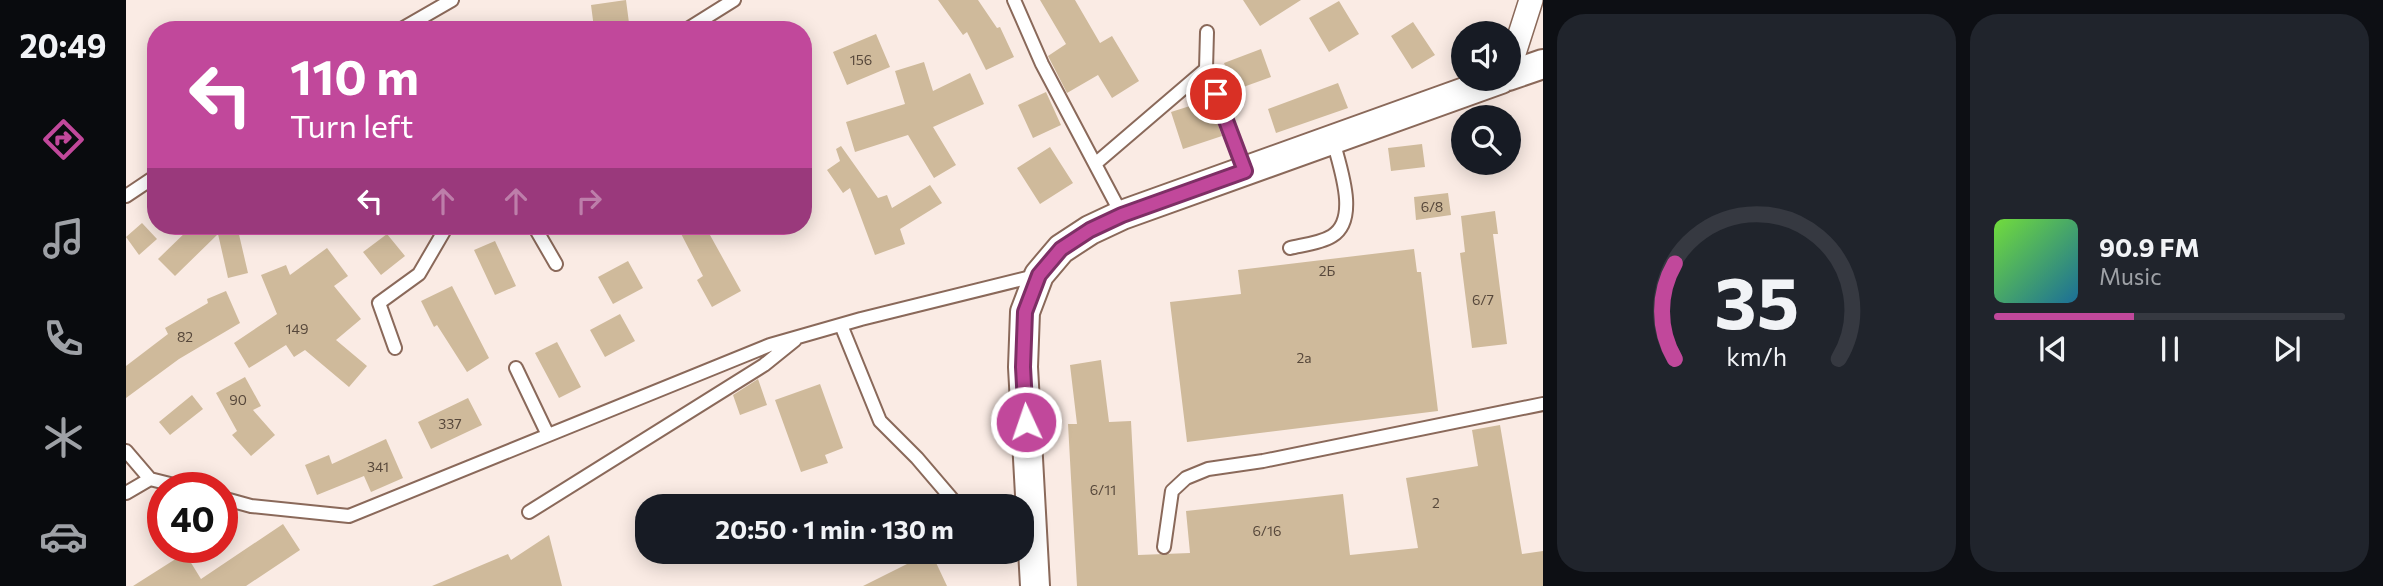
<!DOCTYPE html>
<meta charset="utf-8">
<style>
:root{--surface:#171b24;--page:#20242c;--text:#f1f3f6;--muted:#9ea1a6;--line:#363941;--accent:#c1489b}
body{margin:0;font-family:Commissioner,sans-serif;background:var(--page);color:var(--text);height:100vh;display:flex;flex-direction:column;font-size:26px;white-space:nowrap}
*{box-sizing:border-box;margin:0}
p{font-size:23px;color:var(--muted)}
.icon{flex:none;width:38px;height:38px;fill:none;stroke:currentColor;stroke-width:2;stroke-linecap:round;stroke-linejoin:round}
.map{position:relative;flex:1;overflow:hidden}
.panel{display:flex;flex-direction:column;gap:14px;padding:14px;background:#0d0f14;width:840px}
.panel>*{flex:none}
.top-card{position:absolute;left:21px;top:21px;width:665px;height:214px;border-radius:28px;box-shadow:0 4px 18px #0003;background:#c1489b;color:#fff;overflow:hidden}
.buttons{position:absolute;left:1325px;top:21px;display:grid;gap:14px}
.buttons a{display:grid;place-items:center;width:70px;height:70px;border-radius:50%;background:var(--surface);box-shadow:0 4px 18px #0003;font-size:35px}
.speed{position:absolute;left:21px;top:472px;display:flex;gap:14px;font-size:35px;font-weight:700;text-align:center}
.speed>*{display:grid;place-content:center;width:91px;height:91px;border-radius:50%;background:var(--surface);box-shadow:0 4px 18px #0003;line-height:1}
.speed .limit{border:10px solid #d22;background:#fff;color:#111}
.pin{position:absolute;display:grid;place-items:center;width:60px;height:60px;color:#fff;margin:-30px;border:4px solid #fff;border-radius:50%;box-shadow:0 2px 7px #0007}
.me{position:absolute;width:77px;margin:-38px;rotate:357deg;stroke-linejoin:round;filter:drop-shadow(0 0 5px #0008)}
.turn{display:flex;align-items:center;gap:24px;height:147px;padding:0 28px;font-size:32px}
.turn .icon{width:91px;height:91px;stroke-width:2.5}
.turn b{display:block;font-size:49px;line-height:60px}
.lanes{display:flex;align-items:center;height:66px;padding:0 28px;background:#0003;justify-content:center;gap:35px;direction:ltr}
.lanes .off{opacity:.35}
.panel .tile{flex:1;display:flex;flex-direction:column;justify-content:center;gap:10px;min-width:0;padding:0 24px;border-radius:28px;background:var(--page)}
.panel .dial{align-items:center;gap:0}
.dial svg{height:182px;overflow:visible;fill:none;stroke:var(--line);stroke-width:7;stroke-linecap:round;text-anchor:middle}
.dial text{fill:var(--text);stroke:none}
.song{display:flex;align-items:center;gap:21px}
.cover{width:84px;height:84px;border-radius:10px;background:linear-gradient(135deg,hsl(100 70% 55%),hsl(200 70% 35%))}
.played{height:7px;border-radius:4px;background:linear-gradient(90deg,var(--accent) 40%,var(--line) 40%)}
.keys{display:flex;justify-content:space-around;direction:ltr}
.panel .tiles{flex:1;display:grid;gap:14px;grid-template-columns:repeat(2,1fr)}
.trip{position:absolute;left:509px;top:494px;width:399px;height:70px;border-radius:28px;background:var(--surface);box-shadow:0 4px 18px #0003;font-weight:700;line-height:70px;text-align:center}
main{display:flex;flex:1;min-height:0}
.tabs{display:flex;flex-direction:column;width:126px;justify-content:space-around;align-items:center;background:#090b0e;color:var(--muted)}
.tabs .icon{width:49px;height:49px}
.tabs .selected{color:var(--accent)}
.tabs b{font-size:32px;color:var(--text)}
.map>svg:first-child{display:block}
.building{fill:#cfba9b}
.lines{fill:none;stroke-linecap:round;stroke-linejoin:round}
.service-casing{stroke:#8a695a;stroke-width:16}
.minor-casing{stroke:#8a695a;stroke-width:26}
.tertiary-casing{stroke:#8a695a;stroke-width:32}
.service{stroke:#fff;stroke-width:12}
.minor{stroke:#fff;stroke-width:23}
.tertiary{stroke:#fff;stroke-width:28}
.route-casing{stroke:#7d2f65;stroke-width:18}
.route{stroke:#c1489b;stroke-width:12}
.labels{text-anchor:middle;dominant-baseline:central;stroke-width:7;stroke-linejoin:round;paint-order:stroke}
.number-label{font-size:14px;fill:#57483b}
</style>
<main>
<nav class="tabs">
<b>20:49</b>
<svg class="icon selected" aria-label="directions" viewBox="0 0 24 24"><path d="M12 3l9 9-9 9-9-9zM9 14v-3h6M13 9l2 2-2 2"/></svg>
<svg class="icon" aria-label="music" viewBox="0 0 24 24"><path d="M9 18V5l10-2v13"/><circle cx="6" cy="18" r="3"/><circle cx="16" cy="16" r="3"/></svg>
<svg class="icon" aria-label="phone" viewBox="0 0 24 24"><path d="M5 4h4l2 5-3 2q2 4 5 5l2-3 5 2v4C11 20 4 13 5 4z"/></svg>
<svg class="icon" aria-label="climate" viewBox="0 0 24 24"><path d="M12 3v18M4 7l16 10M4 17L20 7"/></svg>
<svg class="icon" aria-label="car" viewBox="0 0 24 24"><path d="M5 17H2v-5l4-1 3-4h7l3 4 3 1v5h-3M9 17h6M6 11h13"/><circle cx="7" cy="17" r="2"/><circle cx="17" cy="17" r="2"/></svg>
</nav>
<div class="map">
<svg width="1417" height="586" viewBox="0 0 1417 586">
<rect width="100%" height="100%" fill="#faebe4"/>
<path class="building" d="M500 0 503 23 468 28 465 5Z
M812 0H852L871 28 874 27 888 57 860 70 841 32 837 35Z
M914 0H949L974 43 986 36 1013 81 986 98 972 75 941 93 922 56 940 44Z
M1117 0H1175L1134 26Z
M1213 1 1233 34 1203 52 1183 18Z
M1287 22 1309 55 1286 69 1265 36Z
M750 34 764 67 721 85 707 52Z
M1135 49 1145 77 1109 90 1098 63Z
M798 62 807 91 844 73 858 104 807 127 830 165 808 178 782 135 729 152 720 122 779 104 769 71Z
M1212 83 1222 108 1150 133 1142 109Z
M920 92 935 125 907 138 892 105Z
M1083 100 1096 136 1057 149 1045 112Z
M1296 144 1299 167 1265 171 1262 148Z
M715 146 752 198 761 195 766 208 804 185 816 203 774 229 779 244 749 255 724 188 717 193 701 170 714 161 710 149Z
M924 147 947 183 914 204 891 168Z
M1322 193 1325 215 1290 220 1288 197Z
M1369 211 1372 234H1367L1381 344 1346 348 1334 253 1339 252 1335 216Z
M16 223 31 239 13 255 0 237Z
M66 226H111L122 273 102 278 92 234 49 276 32 259Z
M551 226H579L615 291 586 307 571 280 577 276Z
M261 234 279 256 255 275 237 252Z
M369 241 390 286 369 295 348 250Z
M201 248 222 276 208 286 235 319 210 340 241 366 223 387 179 350 168 357 160 345 123 368 108 343 151 314 135 275 160 265 164 275Z
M1288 249 1291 272H1295L1312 411 1061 442 1044 302 1115 294 1112 270Z
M502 261 517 288 487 304 472 277Z
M326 286 363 358 341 372 311 325 308 327 295 301Z
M100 291 114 323 53 359 0 398V366L42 334 39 328 82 303 81 299Z
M494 314 509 341 479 357 464 330Z
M431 342 455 387 433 398 409 353Z
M975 360 983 422 1005 421 1012 555 1064 553 1060 511 1217 494 1224 555 1292 548 1280 478 1352 466 1346 430 1374 425 1396 554 1417 551V586H951L942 424H951L944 365Z
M119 377 135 406 127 410 149 435 125 456 106 435 111 431 90 393Z
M632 379 641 405 614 415 607 395Z
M694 384 717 448 699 455 702 463 675 472 649 400Z
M66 395 77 409 44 435 33 422Z
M342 398 356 425 305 449 292 422Z
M260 439 277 478 245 492 238 476 191 495 179 465 203 455 206 464Z
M157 524 174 550 120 586H7L59 553 75 579Z
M423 535 436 586H306L382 554 385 560Z
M805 552 821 586H737Z"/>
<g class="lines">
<defs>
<path id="service" d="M888 0 916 64 996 215
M274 30 326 0
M560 30 608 0
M1081 32 1080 69 1119 171
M969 164 1080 69
M0 196 30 176
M408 226 430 264
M1164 248C1177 245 1195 243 1206 236 1234 219 1213 165 1207 140
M715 325 754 421 791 458 832 506
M269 348 253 303 293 274 321 226
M390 368 422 435
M0 451 24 479
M0 493 24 479 60 488
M96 498 125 506 223 516 644 345 735 319 913 275
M403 512 638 365 669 340
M1038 547 1046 491 1060 478 1082 469 1137 461 1417 404"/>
<path id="minor" d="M1382 72 1405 0"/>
<path id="tertiary" d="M1382 76 1417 64
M909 586 897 367 899 312 913 275 935 249 964 230 996 215 1375 79"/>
</defs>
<use href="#service" class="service-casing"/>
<use href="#minor" class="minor-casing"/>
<use href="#tertiary" class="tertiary-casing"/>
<use href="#service" class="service"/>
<use href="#minor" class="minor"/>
<use href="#tertiary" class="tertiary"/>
</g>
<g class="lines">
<defs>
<path id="route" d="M900 422 897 367 899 312 913 275 935 249 964 230 996 215 1119 171 1090 94"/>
</defs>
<use href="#route" class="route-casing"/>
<use href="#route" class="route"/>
</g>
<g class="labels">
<g class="number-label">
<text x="735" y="59">156</text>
<text x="1306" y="206">6/8</text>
<text x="1201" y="270">2Б</text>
<text x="1357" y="299">6/7</text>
<text x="171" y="328">149</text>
<text x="59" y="336">82</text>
<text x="1178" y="357">2а</text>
<text x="112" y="399">90</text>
<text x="324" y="423">337</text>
<text x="252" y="466">341</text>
<text x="977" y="489">6/11</text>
<text x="1310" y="502">2</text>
<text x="1141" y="530">6/16</text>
</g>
</g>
</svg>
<div class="buttons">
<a><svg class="icon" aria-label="sound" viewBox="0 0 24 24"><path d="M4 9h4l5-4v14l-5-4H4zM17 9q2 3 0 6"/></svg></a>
<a><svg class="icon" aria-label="search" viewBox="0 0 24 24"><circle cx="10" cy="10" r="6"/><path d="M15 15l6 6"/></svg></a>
</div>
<div class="speed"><div class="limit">40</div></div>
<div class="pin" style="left:1090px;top:94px;background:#d93025"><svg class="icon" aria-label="arrive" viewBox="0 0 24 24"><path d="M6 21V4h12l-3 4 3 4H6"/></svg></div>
<svg class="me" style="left:900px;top:422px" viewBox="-20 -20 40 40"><circle r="17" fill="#c1489b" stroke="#fff" stroke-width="3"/><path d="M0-11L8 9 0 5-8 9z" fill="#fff"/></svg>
<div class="trip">20:50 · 1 min · 130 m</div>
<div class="top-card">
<div class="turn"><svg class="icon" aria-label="left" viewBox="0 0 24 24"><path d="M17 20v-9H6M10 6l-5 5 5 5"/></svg><div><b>110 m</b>Turn left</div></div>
<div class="lanes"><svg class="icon" aria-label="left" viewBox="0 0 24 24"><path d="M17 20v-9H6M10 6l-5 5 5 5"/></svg><svg class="icon off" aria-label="ahead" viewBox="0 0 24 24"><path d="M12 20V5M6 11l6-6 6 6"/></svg><svg class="icon off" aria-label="ahead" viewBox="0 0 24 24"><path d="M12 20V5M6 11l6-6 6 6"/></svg><svg class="icon off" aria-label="right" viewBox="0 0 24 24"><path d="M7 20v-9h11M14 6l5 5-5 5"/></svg></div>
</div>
</div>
<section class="panel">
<div class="tiles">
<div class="tile dial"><svg viewBox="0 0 100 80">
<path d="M14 69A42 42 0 1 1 86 69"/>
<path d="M14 69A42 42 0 0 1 14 27" stroke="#c1489b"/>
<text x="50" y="56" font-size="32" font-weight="700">35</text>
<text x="50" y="72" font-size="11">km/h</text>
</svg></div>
<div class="tile">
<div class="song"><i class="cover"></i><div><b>90.9 FM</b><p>Music</p></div></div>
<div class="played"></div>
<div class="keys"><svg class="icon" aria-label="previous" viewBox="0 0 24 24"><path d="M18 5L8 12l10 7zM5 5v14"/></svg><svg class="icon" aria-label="pause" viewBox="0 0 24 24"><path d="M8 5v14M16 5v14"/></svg><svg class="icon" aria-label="next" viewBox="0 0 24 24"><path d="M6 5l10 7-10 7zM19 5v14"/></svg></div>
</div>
</div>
</section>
</main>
